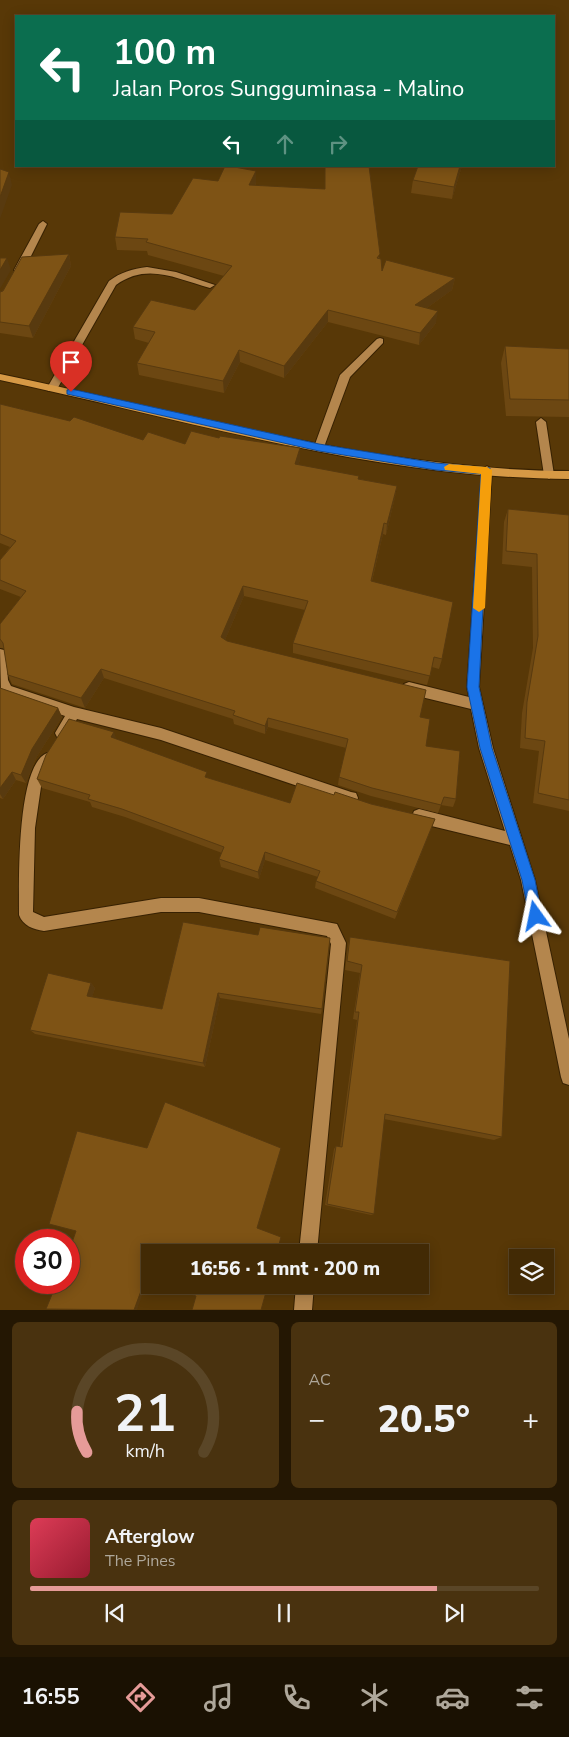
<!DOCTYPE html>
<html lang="id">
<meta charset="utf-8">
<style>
:root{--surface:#422a05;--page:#49320f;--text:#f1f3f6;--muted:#aea79a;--line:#5a4627;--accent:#e69b98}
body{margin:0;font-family:"Nunito Sans",sans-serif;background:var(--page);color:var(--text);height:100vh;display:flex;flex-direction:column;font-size:19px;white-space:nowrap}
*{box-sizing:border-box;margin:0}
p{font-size:16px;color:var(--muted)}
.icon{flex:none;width:28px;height:28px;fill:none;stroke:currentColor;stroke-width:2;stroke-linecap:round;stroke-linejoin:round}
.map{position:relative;height:1310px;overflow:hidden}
.details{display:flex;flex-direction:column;gap:12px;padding:12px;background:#241703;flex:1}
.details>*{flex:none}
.guide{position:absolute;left:15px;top:15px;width:540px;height:152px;border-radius:0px;box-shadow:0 2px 12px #0003,0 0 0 1px var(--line);background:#0b6e4f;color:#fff;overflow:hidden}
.tools{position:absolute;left:509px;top:1249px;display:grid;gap:10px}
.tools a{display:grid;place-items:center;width:45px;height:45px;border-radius:0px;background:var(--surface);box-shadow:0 2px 12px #0003,0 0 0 1px var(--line);font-size:25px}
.speed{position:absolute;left:15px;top:1229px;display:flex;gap:10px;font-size:25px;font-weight:700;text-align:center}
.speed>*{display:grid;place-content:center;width:65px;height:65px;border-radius:50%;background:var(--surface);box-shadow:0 2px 12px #0003,0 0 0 1px var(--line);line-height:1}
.speed .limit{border:8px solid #d22;background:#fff;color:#111}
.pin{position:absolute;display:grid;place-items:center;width:42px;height:42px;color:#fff;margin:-51px -21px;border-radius:50% 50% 50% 0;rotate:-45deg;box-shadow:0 0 5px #0007}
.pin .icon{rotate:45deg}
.me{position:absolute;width:55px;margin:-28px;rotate:348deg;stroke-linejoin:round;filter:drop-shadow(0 0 4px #0008)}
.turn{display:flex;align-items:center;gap:18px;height:105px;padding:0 15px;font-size:22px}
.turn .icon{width:65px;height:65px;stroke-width:2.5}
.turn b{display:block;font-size:35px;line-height:42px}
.lanes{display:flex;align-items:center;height:48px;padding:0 15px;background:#0003;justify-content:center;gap:25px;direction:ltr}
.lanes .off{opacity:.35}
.big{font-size:38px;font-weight:800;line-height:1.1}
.details .tile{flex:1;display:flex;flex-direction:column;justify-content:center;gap:8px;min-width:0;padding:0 18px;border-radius:8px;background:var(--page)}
.details .dial{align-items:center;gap:0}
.dial svg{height:130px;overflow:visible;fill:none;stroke:var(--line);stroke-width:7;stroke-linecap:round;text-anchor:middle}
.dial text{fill:var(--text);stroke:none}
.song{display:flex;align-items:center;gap:15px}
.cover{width:60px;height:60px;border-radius:8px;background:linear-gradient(135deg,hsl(350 70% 55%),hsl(350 70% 35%))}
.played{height:5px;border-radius:2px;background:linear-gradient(90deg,var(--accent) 80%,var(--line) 80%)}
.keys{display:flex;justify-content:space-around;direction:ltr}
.heat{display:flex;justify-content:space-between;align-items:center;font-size:28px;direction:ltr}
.details .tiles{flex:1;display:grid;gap:12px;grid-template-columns:1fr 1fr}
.tile:last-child{grid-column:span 2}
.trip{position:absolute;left:141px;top:1244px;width:288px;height:50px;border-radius:0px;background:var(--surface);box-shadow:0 2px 12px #0003,0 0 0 1px var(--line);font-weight:800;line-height:50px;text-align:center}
.dock{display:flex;height:80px;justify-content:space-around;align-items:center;background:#1a1102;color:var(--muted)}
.dock .icon{width:35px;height:35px}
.dock .current{color:var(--accent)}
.dock b{font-size:22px;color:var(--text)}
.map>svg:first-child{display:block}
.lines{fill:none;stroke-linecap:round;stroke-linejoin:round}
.minor-casing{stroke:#372102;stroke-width:2}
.major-casing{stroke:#372102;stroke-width:2}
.minor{fill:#b4864d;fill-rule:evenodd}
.major{fill:#d69945;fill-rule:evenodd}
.wall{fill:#6c4712}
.shaded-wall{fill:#583a0f}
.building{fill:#7e5315;stroke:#583a0f}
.route{fill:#1a73e8;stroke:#114b97}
.slow{fill:#f59e0b}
</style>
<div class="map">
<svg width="569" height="1310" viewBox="0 0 569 1310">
<rect width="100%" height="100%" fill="#583807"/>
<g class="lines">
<defs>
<path id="minor" d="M43 221 47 224 24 270 22 272H16L14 270 39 224Z
M147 267 176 272 215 285 210 288C177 279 147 262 116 285L56 391H48L47 388 109 281C121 272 132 269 147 267Z
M380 338 383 339V343L350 377 324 447 323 450H315L314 447 340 375 377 339Z
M541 418 546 422 554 475 549 479 544 475 536 422Z
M487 466 492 470 479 687 493 748 535 880 569 1039V1085L563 1083 561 1077 521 880 510 845 419 823 414 821 412 816 414 811 419 809 505 831 479 748 471 709 409 694 404 692 403 688 404 684 409 682 469 697 467 687 482 470Z
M0 649 4 650 6 654 8 680 11 686 74 707 161 728 351 792 356 793 358 798 356 803 351 804 161 740 77 719 67 737 62 739 57 737 55 733 65 716 1 694Z
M47 753 52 755 54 759 42 780 35 828 33 912 44 917 161 898H199L337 924 346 943 317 1252H299L331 944 327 936 199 912H161L44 931C33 929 23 926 19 915 19 885 16 765 47 753Z
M296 1285H314L312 1310H294Z"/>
<path id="major" d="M0 374C187 413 376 470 569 471V479C376 478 187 420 0 380Z"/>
</defs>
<use href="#minor" class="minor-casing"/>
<use href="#major" class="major-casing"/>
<use href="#minor" class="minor"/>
<use href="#major" class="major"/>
</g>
<path class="wall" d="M462 166 452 199 411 193 413 180Z
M218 181 256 183 255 186 380 258 382 271 455 278 452 290 427 308 436 323 419 345 328 322 284 378 240 362 224 393 139 375 137 363 149 343 135 339 133 327 195 310 224 276 148 255 147 251 117 250 115 237 172 214Z
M69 254 71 266 33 338 0 333V292Z
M505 346 569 349V417L506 416 501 363Z
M0 404 143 440 185 444 219 438 300 448V460L298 465 359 479 397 486 395 497 386 535 383 534 372 581 442 659 439 669 432 667 427 685 293 653V643L305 610 244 596 225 640 420 717 426 746 456 799 453 807 441 805 438 813 371 796 338 785 339 777 346 748 268 727 265 734 234 724 233 719 104 678 85 708 12 684 8 675 4 648H0V624L21 597 0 589V560L10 547 0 543Z
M508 509 569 515V811L533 803 539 751 520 748 522 713 533 648 532 567 502 564 504 522Z
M0 688 58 708 62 717 36 758 26 783 16 780 3 799 0 798Z
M116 739 208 778 290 803 334 795 435 819 395 919 315 888 316 881 318 877 265 860 259 879 221 867 219 859 222 853 125 817 92 807 90 802 42 788 37 779Z
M183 922 322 1009 321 1014 220 998 205 1067 35 1034 30 1030 91 983 95 988 92 997 162 1009Z
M350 937 502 1137 494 1140 384 1119 374 1214 371 1215 325 1205 334 1149 336 1146 340 1147 357 1020 353 1019 360 973 345 970 348 946Z"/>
<path class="shaded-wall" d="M460 166H462L452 199 454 187Z
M256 171V183L250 198 249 185Z
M9 172 12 185 0 219V197Z
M69 254 71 266 33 338 29 326Z
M7 258 11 270 0 289V270Z
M455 278 452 290 413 318 415 305Z
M328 310V322L284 378V366Z
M438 311 436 323 419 345 420 333Z
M239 350 240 362 224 393 223 381Z
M300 448V460L295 475V464Z
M397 486 395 497 386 535 387 524Z
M384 523 383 534 369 591 371 581Z
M243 586 244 596 222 647 221 637Z
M101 669 104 678 85 708 81 698Z
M58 708 62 717 36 758 26 783 21 775 32 749Z
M268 718V727L265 734V726Z
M114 732 117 741 111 737Z
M12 772 16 780 3 799 0 794V788Z
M265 852V860L259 879 258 872Z
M91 983 95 988 91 1001 87 996Z
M218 993 220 998 205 1067 203 1063Z
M281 1148 258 1228H257Z
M148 1279 137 1310H134L145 1280Z"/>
<path class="building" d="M225 166H229L256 171 249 185 325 189V166H369L380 254 377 258 381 259 382 271 386 260 455 278 415 305 438 311 420 333 328 310 284 366 239 350 223 381 137 363 155 332 133 327 151 300 195 310 232 266 146 242 148 239 115 237 120 212 172 214 193 178 218 181Z
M418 166H460L454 187 413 180Z
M0 169 9 172 0 197Z
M69 254 29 326 0 322V292L3 291 22 257Z
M0 258H7L0 270Z
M505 346 569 349V400L510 399Z
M0 404 70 421 74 417 143 440 148 432 185 444 191 431 219 438 220 436 300 448 295 464 359 476 358 479 397 486 387 524 384 523 371 581 453 602 442 659 434 657 430 676 293 643 308 601 243 586 221 637 227 641 426 690 420 717 430 719 426 746 460 751 456 799 444 797 441 805 372 788 339 777 348 739 268 718 265 726 233 715 235 711 101 669 81 698 8 675 3 643 0 639V624L26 591 0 580V560L16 541 0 534Z
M508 509 569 515V800L538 793 545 741 525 738 527 702 538 636 537 554 506 551Z
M0 688 58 708 32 749 21 775 12 772 0 788Z
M69 719 114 732 111 737 207 772 205 777 290 803 297 783 334 795 335 792 371 804 435 819 397 912 316 881 320 871 265 852 258 872 219 859 224 847 122 809 88 799 90 795 37 779 46 755Z
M183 922 258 935 260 927 330 938 322 1009 218 993 203 1063 30 1030 48 973 91 983 87 996 162 1009Z
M350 937 510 961 502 1137 385 1114 374 1214 327 1204 336 1146 342 1147 359 1012H355L362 965 347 961Z
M165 1102 281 1148 257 1228 281 1237 277 1252H150V1282L145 1280 134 1310 46 1309 57 1282H69V1251L76 1231 49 1224 77 1131 147 1148Z
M160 1285H268L261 1310H192L196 1296Z"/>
<path class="route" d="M71 389 319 444 436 463 490 468 479 687 492 748 535 880 542 916 540 921 536 923 531 921 529 916 522 880 480 748 467 687 481 474 436 470 319 451 67 394V390Z"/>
<path class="slow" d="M449 464 487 467 492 470 485 608 479 612 473 608 481 474 445 470 444 467Z"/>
</svg>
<div class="tools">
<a><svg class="icon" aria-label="layers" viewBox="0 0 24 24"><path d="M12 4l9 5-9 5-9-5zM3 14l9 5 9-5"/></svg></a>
</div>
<div class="speed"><div class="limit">30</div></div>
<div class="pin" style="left:71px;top:392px;background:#d93025"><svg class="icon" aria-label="arrive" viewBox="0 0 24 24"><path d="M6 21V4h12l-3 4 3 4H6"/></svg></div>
<svg class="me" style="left:536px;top:916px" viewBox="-20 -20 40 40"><path d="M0-17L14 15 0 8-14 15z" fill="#1a73e8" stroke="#fff" stroke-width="4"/></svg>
<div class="trip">16:56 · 1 mnt · 200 m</div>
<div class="guide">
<div class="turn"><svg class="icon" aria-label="left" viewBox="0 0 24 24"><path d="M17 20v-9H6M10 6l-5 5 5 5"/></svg><div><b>100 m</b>Jalan Poros Sungguminasa - Malino</div></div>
<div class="lanes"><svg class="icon" aria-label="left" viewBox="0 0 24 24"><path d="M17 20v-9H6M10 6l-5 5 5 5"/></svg><svg class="icon off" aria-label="ahead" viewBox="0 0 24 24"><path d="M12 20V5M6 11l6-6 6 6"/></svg><svg class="icon off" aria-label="right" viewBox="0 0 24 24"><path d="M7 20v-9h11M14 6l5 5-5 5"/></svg></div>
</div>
</div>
<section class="details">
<div class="tiles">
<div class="tile dial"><svg viewBox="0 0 100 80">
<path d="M14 69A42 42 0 1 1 86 69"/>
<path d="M14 69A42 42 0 0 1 8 44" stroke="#e69b98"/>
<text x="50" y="56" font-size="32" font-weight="700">21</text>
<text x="50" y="72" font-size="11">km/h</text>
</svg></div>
<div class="tile"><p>AC</p>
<div class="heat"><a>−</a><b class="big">20.5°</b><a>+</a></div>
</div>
<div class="tile">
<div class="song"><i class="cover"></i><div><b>Afterglow</b><p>The Pines</p></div></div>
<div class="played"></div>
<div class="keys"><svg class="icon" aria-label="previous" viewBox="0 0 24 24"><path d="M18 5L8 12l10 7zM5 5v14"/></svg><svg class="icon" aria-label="pause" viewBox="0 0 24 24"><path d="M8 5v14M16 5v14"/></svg><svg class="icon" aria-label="next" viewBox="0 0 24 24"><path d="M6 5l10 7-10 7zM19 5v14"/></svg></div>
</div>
</div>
</section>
<nav class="dock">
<b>16:55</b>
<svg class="icon current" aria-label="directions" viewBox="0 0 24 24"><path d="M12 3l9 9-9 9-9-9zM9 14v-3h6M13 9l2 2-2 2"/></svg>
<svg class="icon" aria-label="music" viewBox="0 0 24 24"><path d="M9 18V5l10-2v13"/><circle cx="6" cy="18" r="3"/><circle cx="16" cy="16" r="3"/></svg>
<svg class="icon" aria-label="phone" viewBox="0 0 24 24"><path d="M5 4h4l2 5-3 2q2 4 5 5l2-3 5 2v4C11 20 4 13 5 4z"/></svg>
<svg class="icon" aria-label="climate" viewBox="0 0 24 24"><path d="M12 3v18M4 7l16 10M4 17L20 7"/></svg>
<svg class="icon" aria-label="car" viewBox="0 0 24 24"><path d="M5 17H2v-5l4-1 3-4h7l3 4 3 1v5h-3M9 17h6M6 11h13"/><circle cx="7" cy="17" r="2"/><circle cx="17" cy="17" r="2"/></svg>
<svg class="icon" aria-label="filters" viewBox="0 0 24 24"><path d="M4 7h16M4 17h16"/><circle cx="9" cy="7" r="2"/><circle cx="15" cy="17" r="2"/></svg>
</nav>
